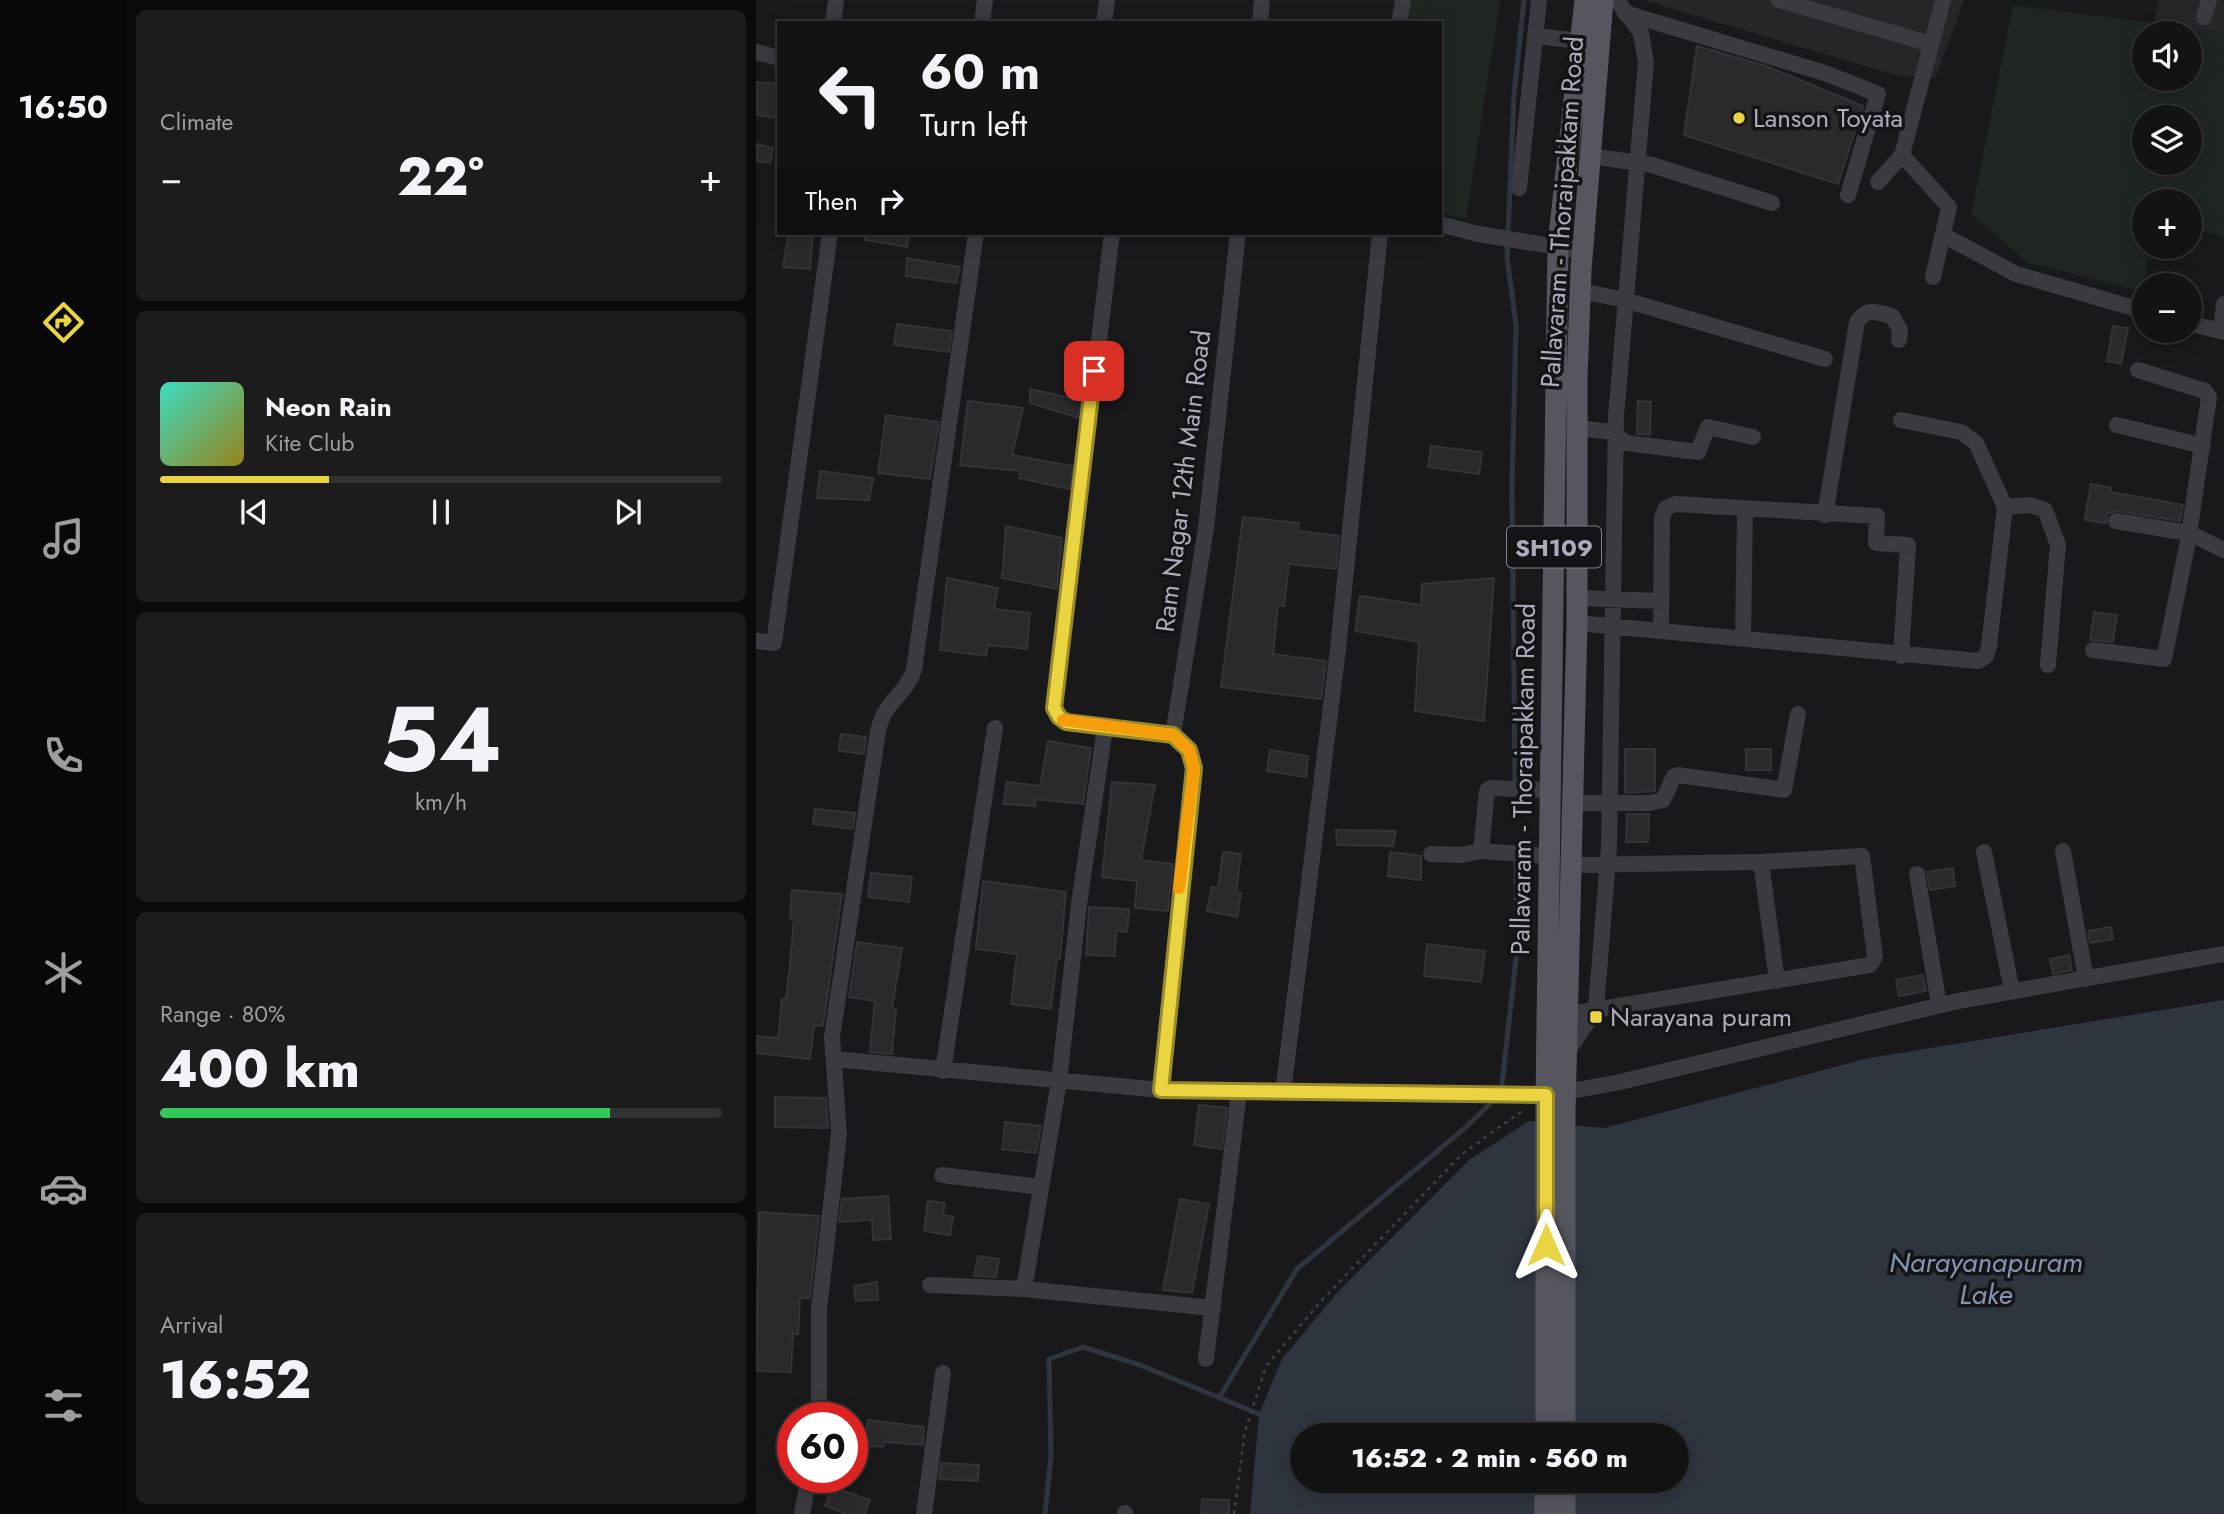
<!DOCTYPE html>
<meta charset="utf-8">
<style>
:root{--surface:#131314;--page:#1c1c1d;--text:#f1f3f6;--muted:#9d9ea0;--line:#323234;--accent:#ebd441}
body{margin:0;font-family:Jost,sans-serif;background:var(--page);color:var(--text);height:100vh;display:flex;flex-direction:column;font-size:26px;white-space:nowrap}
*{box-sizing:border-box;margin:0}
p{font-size:23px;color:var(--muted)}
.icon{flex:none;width:38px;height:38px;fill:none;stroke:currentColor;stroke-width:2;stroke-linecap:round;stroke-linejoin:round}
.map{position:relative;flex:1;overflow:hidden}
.panel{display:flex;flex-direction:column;gap:10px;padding:10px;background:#0a0a0b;width:630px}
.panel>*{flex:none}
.banner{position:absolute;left:21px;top:21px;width:665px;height:214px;border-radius:0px;box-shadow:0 4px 18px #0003,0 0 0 2px var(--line);background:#131314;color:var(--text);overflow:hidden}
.buttons{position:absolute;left:1376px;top:21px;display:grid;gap:14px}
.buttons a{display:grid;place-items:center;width:70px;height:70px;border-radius:50%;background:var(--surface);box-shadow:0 4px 18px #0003,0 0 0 2px var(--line);font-size:35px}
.speed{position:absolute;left:21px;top:1402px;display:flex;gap:14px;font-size:35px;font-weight:700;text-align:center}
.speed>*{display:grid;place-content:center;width:91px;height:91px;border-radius:50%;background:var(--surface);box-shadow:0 4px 18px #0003,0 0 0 2px var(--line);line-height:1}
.speed .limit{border:10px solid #d22;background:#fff;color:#111}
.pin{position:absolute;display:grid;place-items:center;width:60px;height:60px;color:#fff;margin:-30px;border-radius:14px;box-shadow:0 4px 10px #0006}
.me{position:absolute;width:77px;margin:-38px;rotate:0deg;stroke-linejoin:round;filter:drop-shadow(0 0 5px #0008)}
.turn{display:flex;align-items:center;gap:24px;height:147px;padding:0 28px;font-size:32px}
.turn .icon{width:91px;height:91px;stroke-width:2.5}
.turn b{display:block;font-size:49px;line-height:60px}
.then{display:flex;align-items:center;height:66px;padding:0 28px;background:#0003;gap:14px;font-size:26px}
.big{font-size:52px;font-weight:800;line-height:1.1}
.panel .tile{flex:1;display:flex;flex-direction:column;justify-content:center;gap:10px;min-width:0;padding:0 24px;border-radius:10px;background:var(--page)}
.panel .dial{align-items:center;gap:0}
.dial b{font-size:91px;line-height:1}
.song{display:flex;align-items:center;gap:21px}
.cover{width:84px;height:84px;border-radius:10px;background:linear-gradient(135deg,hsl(170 70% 55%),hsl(50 70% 35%))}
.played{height:7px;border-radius:4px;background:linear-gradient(90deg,var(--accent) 30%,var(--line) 30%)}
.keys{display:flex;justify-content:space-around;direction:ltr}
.heat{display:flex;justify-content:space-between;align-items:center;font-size:38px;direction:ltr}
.charge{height:10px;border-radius:5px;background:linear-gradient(90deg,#34c759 80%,var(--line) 0)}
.trip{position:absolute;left:534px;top:1423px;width:399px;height:70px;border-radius:35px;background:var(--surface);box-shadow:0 4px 18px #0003,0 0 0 2px var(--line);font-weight:800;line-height:70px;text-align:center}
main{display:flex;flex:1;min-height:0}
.dock{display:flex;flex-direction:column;width:126px;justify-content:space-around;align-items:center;background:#080808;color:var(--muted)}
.dock .icon{width:49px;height:49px}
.dock .current{color:var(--accent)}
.dock b{font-size:32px;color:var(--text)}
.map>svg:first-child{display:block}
.built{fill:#262528}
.green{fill:#1f2621;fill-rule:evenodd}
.water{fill:#2f353f;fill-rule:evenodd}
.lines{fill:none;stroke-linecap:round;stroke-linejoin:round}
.stream{stroke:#2f353f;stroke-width:5}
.building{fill:#2a292c;stroke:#343337;stroke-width:2}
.path{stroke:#404147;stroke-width:2.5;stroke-dasharray:3.5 5;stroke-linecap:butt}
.minor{stroke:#3a3a40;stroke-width:16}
.major{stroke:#56565f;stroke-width:21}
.route-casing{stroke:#998a2a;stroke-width:18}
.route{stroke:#ebd441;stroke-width:12}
.slow{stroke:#f59e0b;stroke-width:12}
.poi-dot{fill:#ebd441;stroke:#141416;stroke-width:2.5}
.labels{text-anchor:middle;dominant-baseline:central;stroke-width:7;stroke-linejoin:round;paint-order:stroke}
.shield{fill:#141416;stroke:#7e7f89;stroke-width:2}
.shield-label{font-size:24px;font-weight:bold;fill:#acadba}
.poi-label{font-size:26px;fill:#acadba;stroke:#141416;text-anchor:start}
.street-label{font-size:26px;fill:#acadba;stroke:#141416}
.water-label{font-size:28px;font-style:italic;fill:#8594b3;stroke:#141416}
</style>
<main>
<nav class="dock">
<b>16:50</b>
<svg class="icon current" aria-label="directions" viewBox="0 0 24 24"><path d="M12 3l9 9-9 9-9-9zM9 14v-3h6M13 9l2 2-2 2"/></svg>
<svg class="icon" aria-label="music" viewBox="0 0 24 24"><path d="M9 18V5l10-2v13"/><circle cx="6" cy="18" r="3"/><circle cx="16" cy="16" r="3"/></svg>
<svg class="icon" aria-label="phone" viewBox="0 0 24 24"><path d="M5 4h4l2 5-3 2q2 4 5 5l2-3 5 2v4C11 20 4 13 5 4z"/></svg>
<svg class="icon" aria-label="climate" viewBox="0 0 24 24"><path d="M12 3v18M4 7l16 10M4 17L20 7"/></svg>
<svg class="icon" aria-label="car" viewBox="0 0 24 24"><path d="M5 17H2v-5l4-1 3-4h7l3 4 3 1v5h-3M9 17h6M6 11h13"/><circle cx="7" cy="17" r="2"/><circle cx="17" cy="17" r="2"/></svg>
<svg class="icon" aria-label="filters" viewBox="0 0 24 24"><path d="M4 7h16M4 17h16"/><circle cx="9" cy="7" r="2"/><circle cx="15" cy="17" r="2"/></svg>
</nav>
<section class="panel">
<div class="tile"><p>Climate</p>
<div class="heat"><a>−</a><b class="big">22°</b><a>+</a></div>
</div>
<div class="tile">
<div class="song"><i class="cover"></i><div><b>Neon Rain</b><p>Kite Club</p></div></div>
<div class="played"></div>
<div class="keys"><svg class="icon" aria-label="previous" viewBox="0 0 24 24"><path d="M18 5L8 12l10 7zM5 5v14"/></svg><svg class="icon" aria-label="pause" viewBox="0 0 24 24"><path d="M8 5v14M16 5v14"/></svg><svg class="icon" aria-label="next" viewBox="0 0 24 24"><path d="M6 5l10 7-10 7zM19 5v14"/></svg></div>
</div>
<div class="tile dial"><b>54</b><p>km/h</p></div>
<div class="tile"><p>Range · 80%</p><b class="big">400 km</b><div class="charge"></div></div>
<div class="tile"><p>Arrival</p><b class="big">16:52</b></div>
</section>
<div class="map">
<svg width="1468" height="1514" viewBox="0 0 1468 1514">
<rect width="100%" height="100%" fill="#19191b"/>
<path class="built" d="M887 0H1208L1179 79 1139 75Z
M1403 0H1468V32L1433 33 1398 24Z"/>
<path class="green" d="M653 0H744L710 219 684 213V23H649Z
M1257 5 1468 32V237L1433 228V201H1388V247H1392L1388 292 1271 262 1215 214ZM1388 33H1433V79H1388ZM1388 117H1433V163H1388Z"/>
<path class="water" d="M1468 1000V1514H494L503 1414 526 1359 581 1293 713 1160 773 1121 848 1128 1113 1058ZM546 1435H920V1480H546Z"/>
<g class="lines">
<path class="stream" d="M759 780 756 487 760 324 751 257 758 95 768 0
M463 1398 541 1269 709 1128 745 1093 761 950 760 861
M289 1514 295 1457 293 1359 327 1347 384 1365 503 1414"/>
</g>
<path class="building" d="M941 46 1010 66 1107 106 1082 184 928 135Z
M0 82 23 84V118L0 115Z
M0 144 17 148 14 163 0 161Z
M33 233H57L54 269 27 267Z
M109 233H153L151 247 109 240Z
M151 258 204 267 200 283 150 276Z
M141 324 196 331 193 352 138 345Z
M1357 326 1372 328 1365 364 1351 361Z
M274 389 325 400 323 418 274 403Z
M212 401 267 408 256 455 317 466 314 489 263 478 264 471 204 465Z
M882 401 895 402 894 435 881 434Z
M130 415 183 422 174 479 122 473Z
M675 446 726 452 723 474 672 467Z
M64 471 117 478 113 500 61 498Z
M1335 484 1355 488V492L1427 505 1424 521 1361 511 1351 513 1350 523 1329 520Z
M487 517 543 523 542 531 583 536 580 569 533 564 528 606 522 605 517 654 570 661 565 699 465 687Z
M250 526 306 538 301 589 246 578Z
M191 578 242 588 238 609 274 613 271 649 232 645 230 656 184 650Z
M738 578 728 721 659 711 663 642 599 631 604 596 665 605 666 584Z
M1338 612 1361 615 1357 642 1334 640Z
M85 734 110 737 108 754 83 751Z
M292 741 335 748 327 804 280 799 279 806 247 804 251 782 284 786Z
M869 749H899V791L869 793Z
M990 749H1015V770H990Z
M514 750 552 756 550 777 511 771Z
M356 782 399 785 385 860 417 864 412 911 379 908 381 881 346 877Z
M59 809 99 813 97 829 57 824Z
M871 814H893L892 842H870Z
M580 830 640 831 637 846 581 845Z
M467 852 485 854 480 892 485 893 481 917 451 911 456 887 462 888Z
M634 852 665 856V880L632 876Z
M1197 868 1199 886 1174 890 1171 872Z
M115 873 156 877 153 902 112 897Z
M227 881 310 892 304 959 301 958 295 1009 255 1004 261 954 220 949Z
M36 890 86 894 67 1026 58 1025 54 1059 0 1053V1036L22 1038 26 999H30L34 965 38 919 34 918Z
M333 907 373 909 371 932 360 931 359 956 330 955Z
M1355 927 1357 939 1334 943 1332 931Z
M101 942 146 948 136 1008 140 1009 136 1054 114 1052 119 1001 93 997Z
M671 944 729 951 725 982 668 976Z
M1313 955 1316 970 1297 974 1294 959Z
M1167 975 1170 991 1143 996 1140 980Z
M19 1097 70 1098 72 1128 19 1127Z
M443 1105 471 1108 466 1149 438 1145Z
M249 1122 285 1126 280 1153 246 1149Z
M132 1196 135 1239 117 1240 116 1220 83 1222 86 1199Z
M424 1199 453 1204 436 1293 407 1290Z
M172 1201 189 1203 187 1215 197 1217 194 1235 168 1231Z
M3 1212 63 1216 54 1298H44L42 1334 37 1333 35 1372 0 1371Z
M222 1256 243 1259 240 1277 218 1276Z
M121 1282 122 1300 100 1301 98 1286Z
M112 1420 168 1427 167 1445 128 1442 127 1447 108 1445Z
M185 1463 223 1465 222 1481 183 1479Z
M76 1487 114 1500 109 1514H91L69 1506Z
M446 1499 473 1500V1514H445Z"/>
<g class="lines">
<path class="path" d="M478 1514 489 1431 510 1366 566 1300 706 1154 766 1111"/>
<path class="minor" d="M1023 0 1175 44
M869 13 1069 73 1122 94 1092 195
M1448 17 1453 0
M77 23 80 0
M226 23 229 0
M348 23 351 0
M504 23 506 0
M643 23 647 0
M779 36 824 41
M0 52 23 58
M1146 155 1187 0
M834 156 896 165 1016 203
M1122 182 1146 155 1193 207 1177 277
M763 188 783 0
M684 224 722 234 826 251
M356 233 298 708 303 717 310 722 417 735
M1187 235 1260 274 1388 311
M825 291 869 300 1069 359
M1433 323 1468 332
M1465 331 1468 304
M1145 420 1205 432 1220 443 1249 507
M1361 425 1447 446
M822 428 856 432 870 443 942 452 952 427 997 437
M1069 515 1101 322C1111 307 1121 312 1136 316L1144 330 1143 340
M1360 521 1433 533 1468 550
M821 598 905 601
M821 623 1222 661 1230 656 1233 646 1249 507 1274 505 1289 510 1302 545 1292 665
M905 629 906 518 910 508 919 504 1121 516 1120 543 1152 545 1145 656
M987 638 989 510
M0 641 18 643 74 233
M1337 650 1408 659 1432 541 1453 397 1449 391 1382 370
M417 735 450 528 482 233
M817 803H893L907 800 918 776 922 775 1028 790 1042 714
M725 851 793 856
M1307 851 1330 979
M1228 852 1256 991
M675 854 706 855 725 851 731 791 735 788 795 790
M1005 862 1021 981
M1161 874 1183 1005
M814 1014 1114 965 1119 957 1106 856 1005 862 816 865
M812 1051 840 1009 853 846 860 417 890 62 885 33 861 0
M79 1059 405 1090 790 1095
M187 1071 239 728
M405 1090 437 768 433 750 417 735
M527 1092 582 649 624 233
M810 1092 864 1082 1202 1001 1468 954
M186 1175 285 1187
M174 1285 268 1289 457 1308
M268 1289 303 1081 323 904 349 728
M450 1359 483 1093
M63 1418V1309L83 1134 76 1037 122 731C130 698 148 698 158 670L220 233
M46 1514 53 1477
M168 1514 187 1373
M369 1514V1513"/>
<path class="major" d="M790 1435V1095L802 246 829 0
M809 1435V1111L821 623V378L825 270 847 0
M809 1480V1514
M789 1514V1480"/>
</g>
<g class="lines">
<defs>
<path id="route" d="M338 371 298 708 303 717 310 722 417 735 433 750 438 768 405 1090 790 1095V1245"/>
</defs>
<use href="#route" class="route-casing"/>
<use href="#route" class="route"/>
<path class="slow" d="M307 720 417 735 433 750 438 768 423 888"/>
</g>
<g class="poi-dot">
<circle cx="983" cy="118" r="7"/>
<rect x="833" y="1010" width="14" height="14" rx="3.5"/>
</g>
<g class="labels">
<rect class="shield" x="751" y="526.5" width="94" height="41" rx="5"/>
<g class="shield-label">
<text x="798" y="547">SH109</text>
</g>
<g class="poi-label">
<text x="997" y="118">Lanson Toyata</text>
<text x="854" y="1017">Narayana puram</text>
</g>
<g class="street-label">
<text transform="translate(806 212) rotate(-86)">Pallavaram - Thoraipakkam Road</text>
<text transform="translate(427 481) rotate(-83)">Ram Nagar 12th Main Road</text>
<text transform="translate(767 779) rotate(-89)">Pallavaram - Thoraipakkam Road</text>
</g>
<g class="water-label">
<text x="1230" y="1262">Narayanapuram<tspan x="1230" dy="32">Lake</tspan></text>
</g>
</g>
</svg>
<div class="buttons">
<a><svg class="icon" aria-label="sound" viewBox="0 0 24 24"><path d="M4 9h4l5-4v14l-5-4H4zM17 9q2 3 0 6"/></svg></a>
<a><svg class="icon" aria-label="layers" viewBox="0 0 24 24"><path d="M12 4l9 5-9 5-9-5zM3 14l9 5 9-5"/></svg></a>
<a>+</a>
<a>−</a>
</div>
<div class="speed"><div class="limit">60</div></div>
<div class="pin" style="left:338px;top:371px;background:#d93025"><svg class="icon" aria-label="arrive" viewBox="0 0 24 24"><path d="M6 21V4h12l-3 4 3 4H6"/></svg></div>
<svg class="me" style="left:790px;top:1245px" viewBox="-20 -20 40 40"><path d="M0-17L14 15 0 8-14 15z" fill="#ebd441" stroke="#fff" stroke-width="4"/></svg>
<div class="trip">16:52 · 2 min · 560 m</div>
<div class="banner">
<div class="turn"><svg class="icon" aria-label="left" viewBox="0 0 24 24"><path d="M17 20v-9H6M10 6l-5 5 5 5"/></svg><div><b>60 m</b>Turn left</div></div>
<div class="then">Then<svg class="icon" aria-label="right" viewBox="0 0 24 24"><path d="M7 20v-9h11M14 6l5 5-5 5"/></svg></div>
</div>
</div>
</main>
